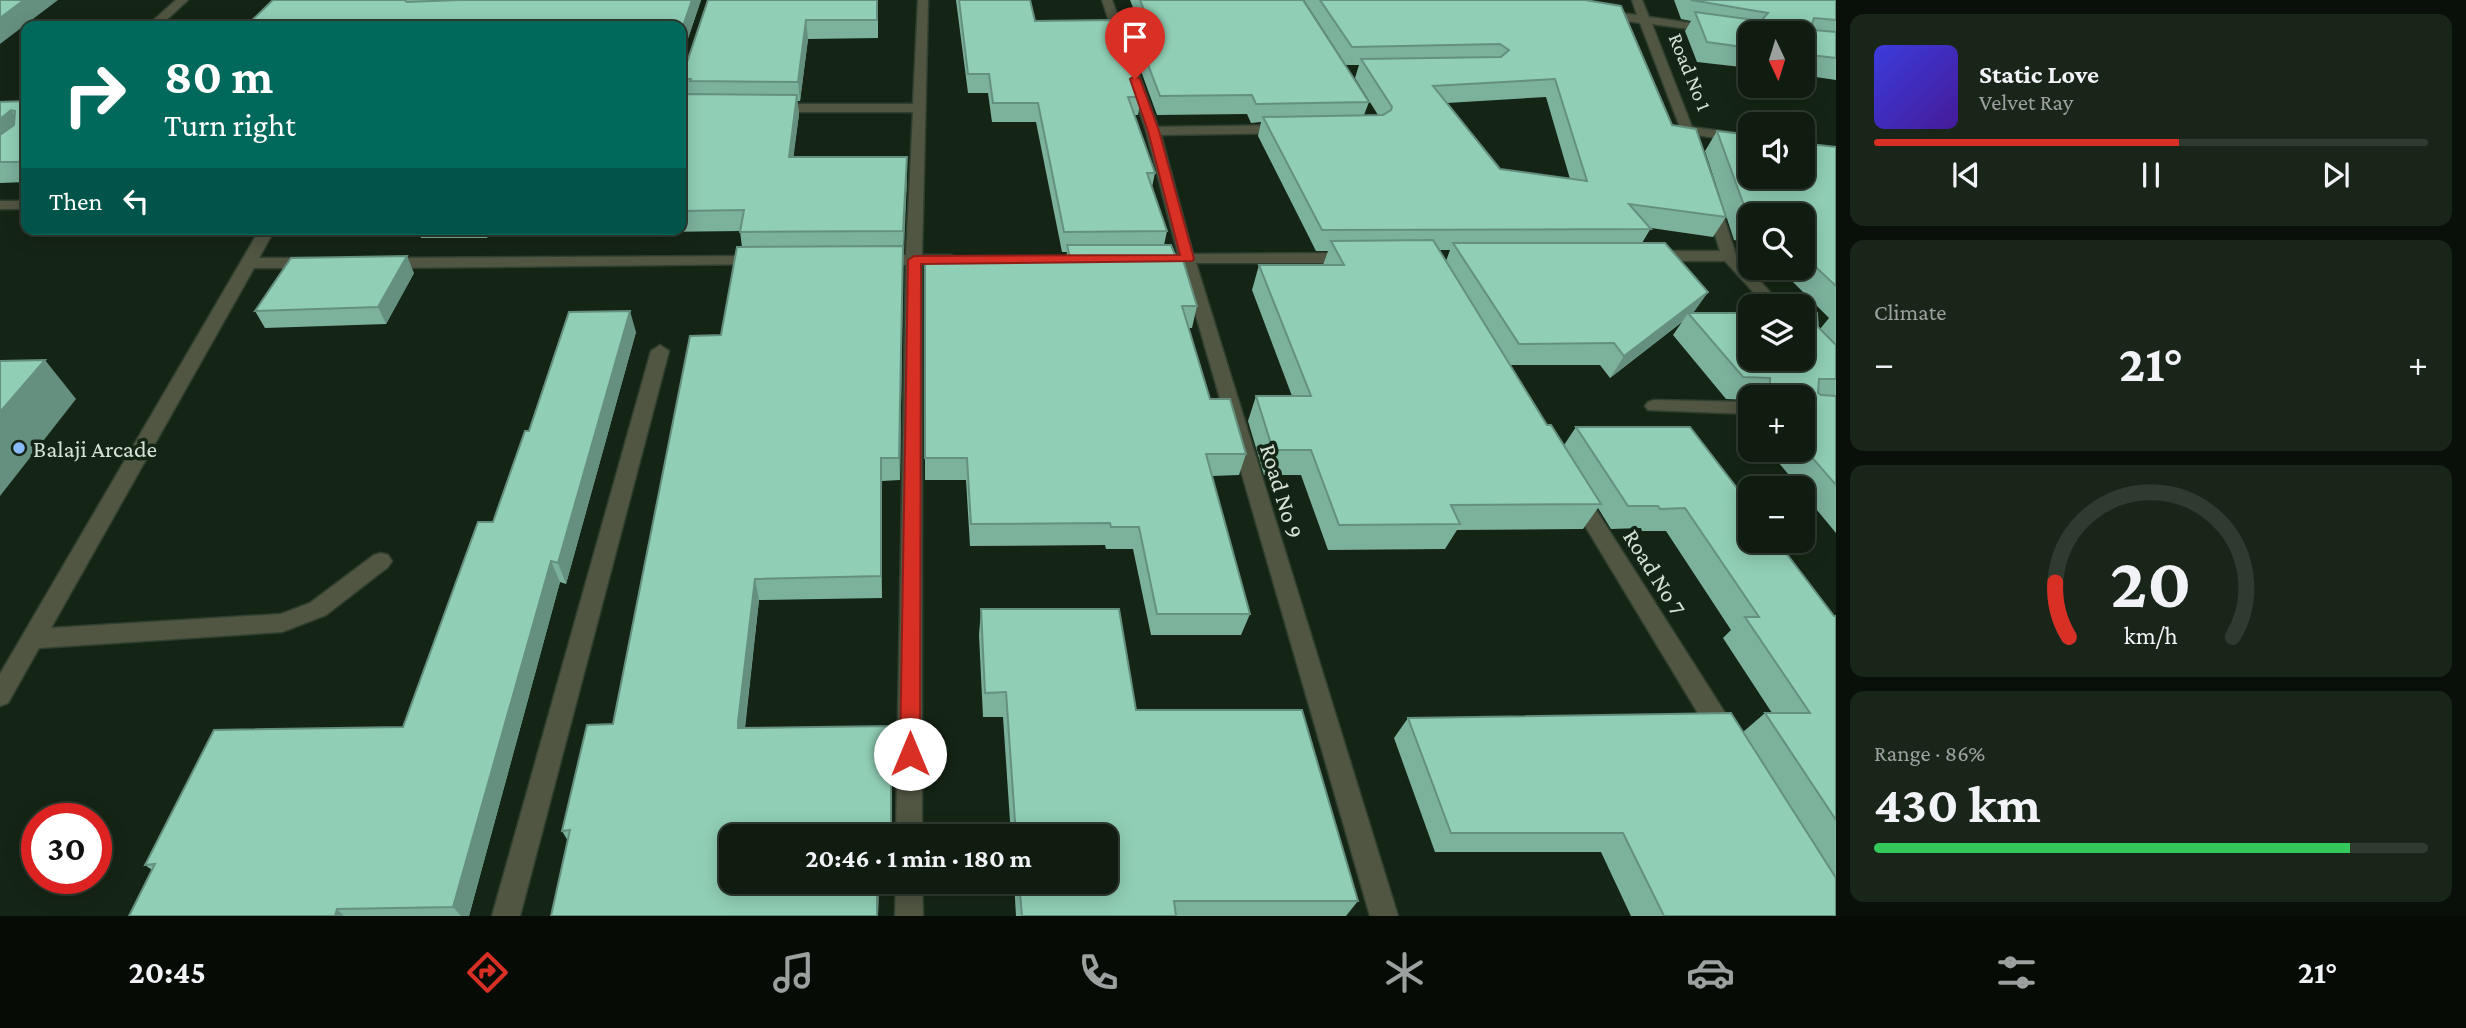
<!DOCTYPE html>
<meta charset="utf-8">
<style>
:root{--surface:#101c10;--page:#192519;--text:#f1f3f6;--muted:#9ca19f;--line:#303a30;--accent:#d93025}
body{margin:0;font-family:"Crimson Pro",serif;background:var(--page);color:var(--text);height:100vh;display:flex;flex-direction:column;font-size:26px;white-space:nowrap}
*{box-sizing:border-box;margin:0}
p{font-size:23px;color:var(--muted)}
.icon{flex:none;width:38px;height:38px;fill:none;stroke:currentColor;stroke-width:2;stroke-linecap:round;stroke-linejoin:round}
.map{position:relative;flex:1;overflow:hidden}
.details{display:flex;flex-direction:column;gap:14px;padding:14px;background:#090f09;width:630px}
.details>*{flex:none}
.banner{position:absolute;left:21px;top:21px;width:665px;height:214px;border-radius:14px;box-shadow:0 4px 18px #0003,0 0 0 2px var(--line);background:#00695c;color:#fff;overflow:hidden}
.needle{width:46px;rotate:176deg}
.fabs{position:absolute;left:1738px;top:21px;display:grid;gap:14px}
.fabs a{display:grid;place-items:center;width:77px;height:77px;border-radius:14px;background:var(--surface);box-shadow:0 4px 18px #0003,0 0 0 2px var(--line);font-size:35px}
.speed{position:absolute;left:21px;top:803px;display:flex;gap:14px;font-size:35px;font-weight:700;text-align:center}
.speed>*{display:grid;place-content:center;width:91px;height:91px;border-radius:50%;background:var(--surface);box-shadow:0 4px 18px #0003,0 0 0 2px var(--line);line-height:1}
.speed .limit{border:10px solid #d22;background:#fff;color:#111}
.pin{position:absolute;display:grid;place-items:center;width:60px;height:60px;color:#fff;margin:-72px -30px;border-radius:50% 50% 50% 0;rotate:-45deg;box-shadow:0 0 7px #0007}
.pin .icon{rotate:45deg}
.me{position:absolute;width:77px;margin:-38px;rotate:0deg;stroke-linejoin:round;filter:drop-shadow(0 0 5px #0008)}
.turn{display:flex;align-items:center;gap:24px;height:147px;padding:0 28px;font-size:32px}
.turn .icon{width:91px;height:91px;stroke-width:2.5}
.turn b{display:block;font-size:49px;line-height:60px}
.then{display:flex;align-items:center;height:66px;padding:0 28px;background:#0003;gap:14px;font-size:26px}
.big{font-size:52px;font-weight:700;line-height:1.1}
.details .tile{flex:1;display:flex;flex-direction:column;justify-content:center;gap:10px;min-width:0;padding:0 24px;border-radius:14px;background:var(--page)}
.details .dial{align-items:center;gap:0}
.dial svg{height:182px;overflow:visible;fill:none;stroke:var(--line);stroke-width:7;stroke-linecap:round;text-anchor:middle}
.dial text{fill:var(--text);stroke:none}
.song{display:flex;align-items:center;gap:21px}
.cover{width:84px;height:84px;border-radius:10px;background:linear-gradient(135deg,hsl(240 70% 55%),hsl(260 70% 35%))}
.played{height:7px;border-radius:4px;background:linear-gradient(90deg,var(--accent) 55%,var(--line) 55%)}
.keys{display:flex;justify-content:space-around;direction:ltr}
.heat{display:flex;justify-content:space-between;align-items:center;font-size:38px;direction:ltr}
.charge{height:10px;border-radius:5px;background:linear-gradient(90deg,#34c759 86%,var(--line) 0)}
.trip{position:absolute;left:719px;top:824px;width:399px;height:70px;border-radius:14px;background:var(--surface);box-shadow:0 4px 18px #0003,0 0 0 2px var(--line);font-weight:700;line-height:70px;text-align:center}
.tabs{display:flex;height:112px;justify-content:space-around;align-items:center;background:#060b06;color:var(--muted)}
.tabs .icon{width:49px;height:49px}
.tabs .active{color:var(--accent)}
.tabs b{font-size:32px;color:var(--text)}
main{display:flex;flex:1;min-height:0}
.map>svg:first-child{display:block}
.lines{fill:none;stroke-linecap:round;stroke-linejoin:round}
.minor-casing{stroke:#303f30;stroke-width:3}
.minor{fill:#505642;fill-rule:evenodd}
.wall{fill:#7cb19c;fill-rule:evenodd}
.shaded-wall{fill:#65907f}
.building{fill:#90ceb5;stroke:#65907f;stroke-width:2;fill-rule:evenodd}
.route{fill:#d93025;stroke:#8d1f18;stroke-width:2}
.poi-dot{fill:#89bafc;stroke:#152515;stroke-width:2.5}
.labels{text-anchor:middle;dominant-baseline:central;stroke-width:7;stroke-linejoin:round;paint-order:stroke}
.far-street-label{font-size:21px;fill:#d6e1d6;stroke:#152515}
.poi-label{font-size:24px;fill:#d6e1d6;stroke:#152515;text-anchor:start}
.street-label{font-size:24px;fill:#d6e1d6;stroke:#152515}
</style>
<main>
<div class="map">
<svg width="1836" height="916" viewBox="0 0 1836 916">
<rect width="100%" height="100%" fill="#152515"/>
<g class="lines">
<defs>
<path id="minor" d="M176 0H188L160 26H147Z
M918 0H928L922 255H951L959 260 951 265H922V836H896L906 265H879L871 260 879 255H906L913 112H773L767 108 773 104H913Z
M1102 0H1112L1158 127 1285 125 1292 129 1285 133 1161 135 1193 254 1350 253 1358 258 1350 263H1196L1398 916H1370L1181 264H1156L1148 259 1156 254H1178L1146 131Z
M1632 0H1642L1649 17 1754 32 1750 33V37L1652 24 1692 127 1750 135V143L1696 135 1703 153 1701 156H1691L1640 23 1602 17 1596 14 1602 11 1637 15Z
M1712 198 1719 202 1736 255 1783 306H1766L1725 261H1649L1641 256 1649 251H1720L1705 202Z
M0 201H26V209H0Z
M260 229H275L259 258H314L322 263 314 268H254L51 628 281 614 310 603 374 555 381 553 388 555 392 561 388 567 326 615 282 632 39 648 8 703 0 706V674Z
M758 256 766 261 764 264 383 268 375 263 383 258Z
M660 345 669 351 520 916H492L651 351Z
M1654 400 1750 402V414L1648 410 1645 406 1648 402Z
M1577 489 1584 491 1734 727 1737 735 1734 743 1725 746 1716 743 1567 496 1570 491Z
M896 882H922L923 916H895Z"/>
</defs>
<use href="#minor" class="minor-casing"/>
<use href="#minor" class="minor"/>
</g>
<path class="wall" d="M273 0H701L681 59V26Z
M708 0H878V38L808 39 800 101H797L799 114 793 157H907V177L903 252 900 480 882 481V598L759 600 745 728 892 747 891 836H732V882H879L878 916H551L568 841 562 831 613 724 721 335 742 247 740 231 658 232 657 229H681V114L685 98H681V68L686 65Z
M956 0H1030L1035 21 1141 97 1138 115H1134L1155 173 1152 187 1167 231 1164 245 1176 257 1197 306 1192 328H1188L1210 399 1246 454 1239 475 1212 476 1250 614 1241 635H1151L1133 549H1106L1105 545 970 546 966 480H925V259L1066 258 1067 252H1062L1036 122H992L988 93H968Z
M1130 0H1303L1369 102 1364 115H1378L1355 78 1359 65H1346L1304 0H1585L1672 125 1726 217 1713 237 1651 228 1642 243 1708 292 1693 313 1818 327 1820 329 1829 318 1779 268H1802V215H1750V243L1734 240 1705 151 1717 131 1836 147V533L1802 492V488H1800L1768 450H1802V397H1750V400L1726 399 1673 335 1682 322 1610 378 1600 365H1510L1547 425 1564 445 1576 427 1834 616H1836V916H1631L1601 852H1435L1394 738 1408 718 1743 732 1765 713H1772L1723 638 1731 630 1666 531H1642L1641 528 1611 529 1598 508 1583 529 1457 530 1445 549 1328 550 1301 475H1264L1248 421 1256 396H1292L1252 290 1259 265H1323L1328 251H1316L1258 136 1261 122 1251 123 1247 114 1157 115 1129 38 1131 20H1138ZM1546 97 1570 179 1500 169 1447 103ZM1439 250H1450L1446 261Z
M1674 0H1836V80L1802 75V33H1750V68L1697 62 1685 31 1691 21 1681 19Z
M26 101V182L0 183V102Z
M418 229H491L487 238H421Z
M414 273 386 324 265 328 255 311Z
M636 332 566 584 560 582 469 916H129L152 870 145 865 403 727 493 522 529 431Z
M1750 404V428L1740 416Z
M981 609 1136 710 1358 901 1346 916H1016L1014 882H1106V836H1011L1003 717H983L979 635Z"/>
<path class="shaded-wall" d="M24 0H58L0 44V18Z
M692 0H701L681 59V32Z
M806 20 808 39 800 101 798 82Z
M797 95 799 114 791 177 789 157Z
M11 110 24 130 0 149V119Z
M907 157V177L904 252 903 231Z
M484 229H491L487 238Z
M903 246V268L900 480 899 458Z
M407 256 414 273 386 324 378 307Z
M1708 292 1693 313H1688L1682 322 1610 378 1624 356Z
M630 311 636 332 566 584 558 563Z
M45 360 76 399 0 496V412Z
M881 458 882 481V598L881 576Z
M551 561 560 582 469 916H461L453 907Z
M755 579 759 600 743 742 738 728V722Z
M891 726 892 747 891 836Z
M877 882H879L878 916H877Z
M337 909 344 916H335Z"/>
<path class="building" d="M0 0H24L0 18Z
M273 0H404L407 2 459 0H692L681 32V26H246Z
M708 0H877V20H806L798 82 690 81 691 79H681V68L686 65Z
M959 0H1030L1035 21 1115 20 1141 97H1128L1155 173H1147L1167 231 1064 232 1038 103H993L989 74H968Z
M1140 0H1303L1369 102 1256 104 1252 95 1160 96 1131 20H1148Z
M1320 0H1585L1621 6 1672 125 1696 129 1726 217 1629 204 1651 229 1322 230 1263 117 1383 115 1391 110 1392 107 1361 59 1501 57 1509 50 1500 44 1352 47ZM1555 79 1587 181 1500 169 1433 86Z
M1691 0H1836V20L1814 18 1811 27 1814 30 1836 32V58L1802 54V33H1750V48L1707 42 1695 12 1761 21 1768 13Z
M686 94 797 95 789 157H907L903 231 740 232 744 210 681 211V114Z
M26 101V162H0V135L14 125 15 111 11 110 0 119V102Z
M1717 131 1750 135V177H1802V143L1836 147V286L1802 254V215H1750V219H1749Z
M1433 240 1547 425H1551L1601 504 1451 505 1460 524 1339 525 1311 450H1273L1256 396H1311L1259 265H1344L1331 241Z
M1453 243H1665L1708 292 1624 356 1614 343 1519 344Z
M1067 245H1171L1176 257H1182L1197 306H1182L1210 399H1230L1246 454H1206L1250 614H1157L1139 527H1111L1110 523 971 524 967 458H925V259L1070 258Z
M903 246 899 458H881V576L755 579 738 722V728L891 726V835L878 836H732V882H877V916H551L570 830 562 831 587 725 613 724 690 336 721 335 737 247Z
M407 256 378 307 255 311 291 258Z
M630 311 558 563 551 561 453 907 337 909 335 916H129L155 864 145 865 214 730 403 727 478 522H493L525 431H529L569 312Z
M1688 313H1750V359H1802V313H1817L1818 327 1836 345V379H1819L1818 393 1821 395 1836 396V485L1802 446V397H1761L1758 394H1770V378L1743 377Z
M45 360 0 412V361Z
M1576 427H1690L1750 505V541H1777L1834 616H1836V820L1765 713H1810L1745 617H1759L1685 508 1660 509 1658 506H1628Z
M981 609H1119L1136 710H1302L1358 901H1174L1176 916H1022L1019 882H1106V836H1016L1006 692 985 693Z
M1731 713 1836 878V916H1664L1623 833H1451L1408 718Z"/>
<path class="route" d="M1135 76 1140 79 1159 131 1194 259 1192 261 921 264 920 754 917 761 910 763 903 761 900 754 908 260 914 256 1180 255 1148 131 1130 79Z"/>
<circle class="poi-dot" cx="19" cy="448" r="7"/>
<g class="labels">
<g class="far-street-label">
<text transform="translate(1690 72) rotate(68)">Road No 1</text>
</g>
<g class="poi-label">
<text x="33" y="448">Balaji Arcade</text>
</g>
<g class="street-label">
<text transform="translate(1282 491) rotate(73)">Road No 9</text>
<text transform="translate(1655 572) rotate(58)">Road No 7</text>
</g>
</g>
</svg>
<div class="fabs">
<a><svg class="needle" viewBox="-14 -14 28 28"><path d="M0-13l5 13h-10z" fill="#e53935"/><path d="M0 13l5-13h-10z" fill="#9ca19f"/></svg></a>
<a><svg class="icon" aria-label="sound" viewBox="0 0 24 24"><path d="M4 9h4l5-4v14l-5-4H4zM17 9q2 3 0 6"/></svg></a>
<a><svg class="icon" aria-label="search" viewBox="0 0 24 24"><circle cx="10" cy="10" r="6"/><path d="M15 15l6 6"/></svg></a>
<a><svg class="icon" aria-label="layers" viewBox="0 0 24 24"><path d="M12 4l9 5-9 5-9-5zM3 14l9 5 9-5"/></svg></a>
<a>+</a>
<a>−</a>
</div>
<div class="speed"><div class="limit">30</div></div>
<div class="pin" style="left:1135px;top:79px;background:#d93025"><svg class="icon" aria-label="arrive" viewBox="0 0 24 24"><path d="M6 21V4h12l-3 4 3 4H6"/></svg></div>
<svg class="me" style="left:910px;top:754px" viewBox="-20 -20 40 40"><circle r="19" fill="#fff"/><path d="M0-13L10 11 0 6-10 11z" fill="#d93025"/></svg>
<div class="trip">20:46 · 1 min · 180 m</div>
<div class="banner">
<div class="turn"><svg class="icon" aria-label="right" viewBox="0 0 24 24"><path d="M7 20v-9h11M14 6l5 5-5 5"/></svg><div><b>80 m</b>Turn right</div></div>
<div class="then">Then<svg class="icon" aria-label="left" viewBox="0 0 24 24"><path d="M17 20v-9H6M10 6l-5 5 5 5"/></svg></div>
</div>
</div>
<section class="details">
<div class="tile">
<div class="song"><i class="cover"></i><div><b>Static Love</b><p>Velvet Ray</p></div></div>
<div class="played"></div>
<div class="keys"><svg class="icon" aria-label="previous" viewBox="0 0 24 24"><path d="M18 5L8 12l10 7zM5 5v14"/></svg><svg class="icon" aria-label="pause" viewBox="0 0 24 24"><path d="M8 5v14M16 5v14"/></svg><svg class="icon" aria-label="next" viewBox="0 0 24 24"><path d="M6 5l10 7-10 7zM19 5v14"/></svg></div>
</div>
<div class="tile"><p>Climate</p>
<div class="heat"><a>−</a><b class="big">21°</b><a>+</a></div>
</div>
<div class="tile dial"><svg viewBox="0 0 100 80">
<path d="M14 69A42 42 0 1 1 86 69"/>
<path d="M14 69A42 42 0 0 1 8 45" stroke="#d93025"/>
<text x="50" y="56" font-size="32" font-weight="700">20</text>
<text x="50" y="72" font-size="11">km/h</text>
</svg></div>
<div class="tile"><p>Range · 86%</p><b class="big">430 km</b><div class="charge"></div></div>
</section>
</main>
<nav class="tabs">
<b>20:45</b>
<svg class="icon active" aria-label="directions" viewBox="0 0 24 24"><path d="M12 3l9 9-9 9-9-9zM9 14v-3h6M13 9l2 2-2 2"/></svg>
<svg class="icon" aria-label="music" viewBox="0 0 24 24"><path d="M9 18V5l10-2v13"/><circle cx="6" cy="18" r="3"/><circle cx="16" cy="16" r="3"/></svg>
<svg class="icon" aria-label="phone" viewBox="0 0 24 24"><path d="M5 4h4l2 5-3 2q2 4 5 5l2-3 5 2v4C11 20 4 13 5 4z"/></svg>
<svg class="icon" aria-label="climate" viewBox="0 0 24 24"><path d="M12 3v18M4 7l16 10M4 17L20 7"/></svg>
<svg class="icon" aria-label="car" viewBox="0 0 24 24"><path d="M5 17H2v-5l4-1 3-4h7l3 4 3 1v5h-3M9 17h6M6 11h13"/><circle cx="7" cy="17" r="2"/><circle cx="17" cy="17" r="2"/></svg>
<svg class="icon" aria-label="filters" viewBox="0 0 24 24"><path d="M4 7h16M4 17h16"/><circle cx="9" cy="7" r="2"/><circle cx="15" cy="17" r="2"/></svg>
<b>21°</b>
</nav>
